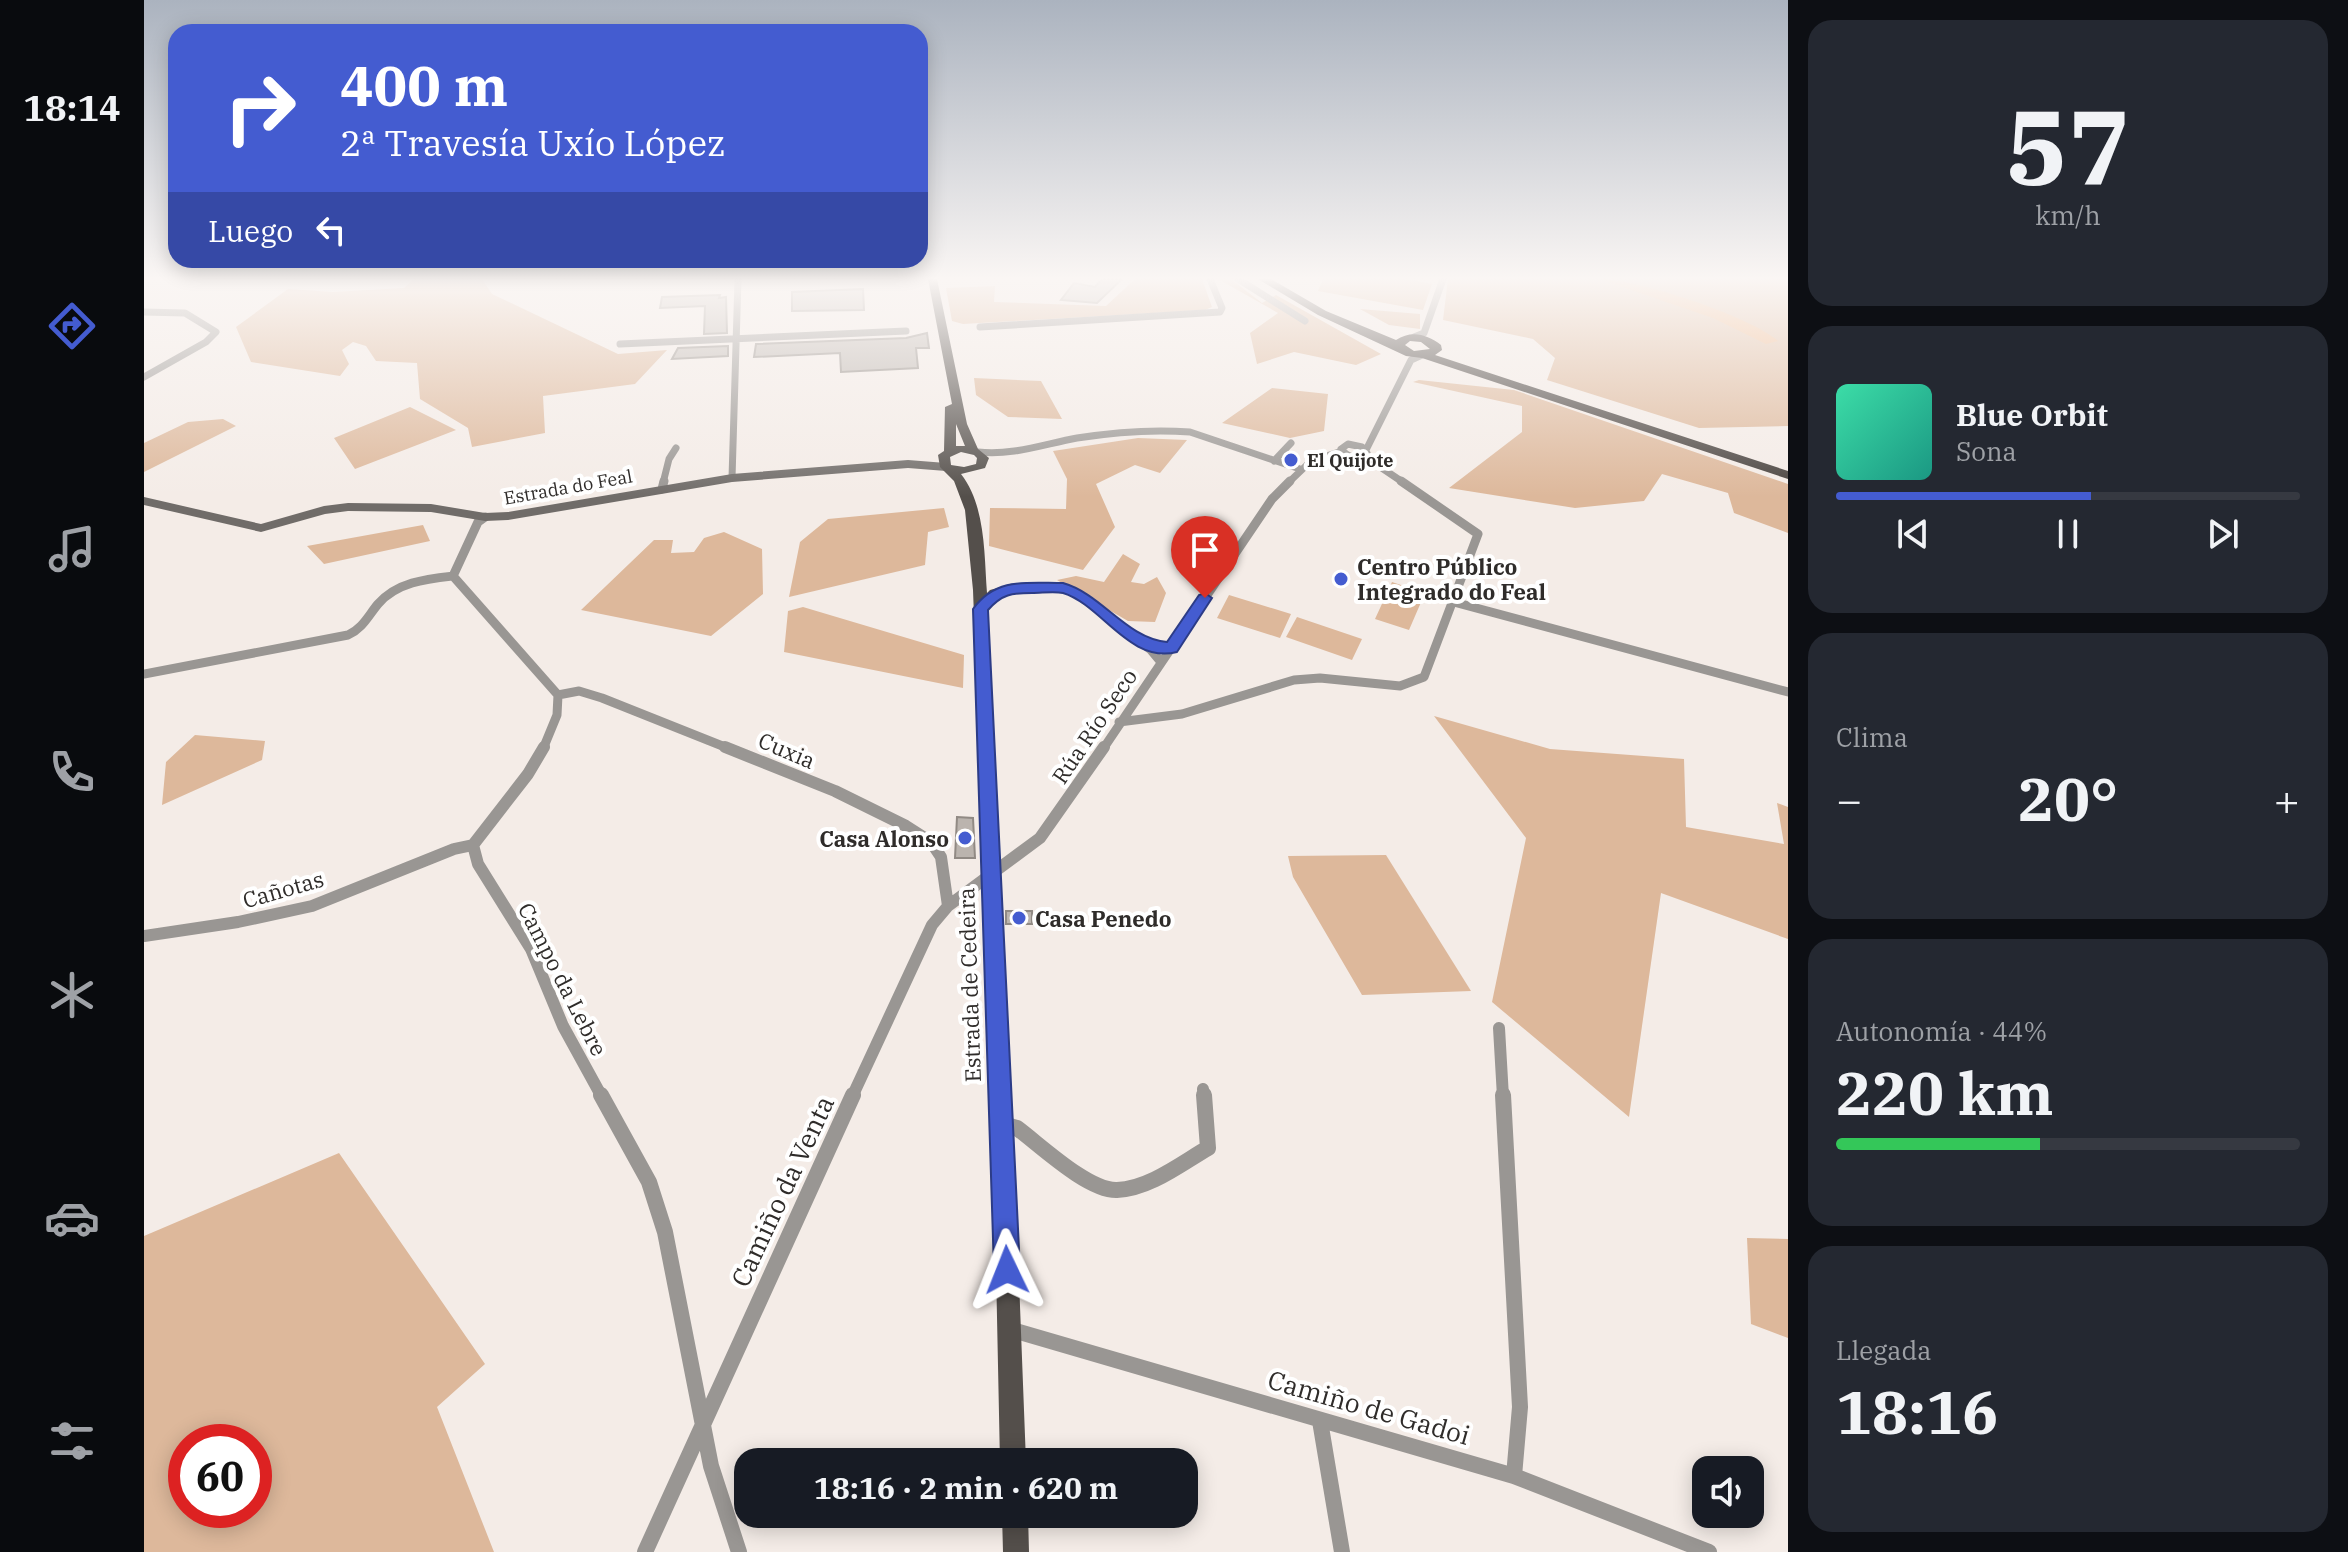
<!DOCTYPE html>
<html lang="es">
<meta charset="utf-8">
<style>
:root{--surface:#171b24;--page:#242831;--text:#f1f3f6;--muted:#9ea1a6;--line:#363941;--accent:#445cd0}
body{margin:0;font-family:"IBM Plex Serif",serif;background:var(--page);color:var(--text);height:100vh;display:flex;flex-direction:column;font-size:30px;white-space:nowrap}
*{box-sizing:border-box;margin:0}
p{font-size:26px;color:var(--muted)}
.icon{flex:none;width:44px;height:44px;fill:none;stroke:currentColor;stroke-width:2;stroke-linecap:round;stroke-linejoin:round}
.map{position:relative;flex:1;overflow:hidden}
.drawer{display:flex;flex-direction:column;gap:20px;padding:20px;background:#0d0f14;width:560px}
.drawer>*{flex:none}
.banner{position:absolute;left:24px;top:24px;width:760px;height:244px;border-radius:24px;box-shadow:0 4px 20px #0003;background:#445cd0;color:#fff;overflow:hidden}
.buttons{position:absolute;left:1548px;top:1456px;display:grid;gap:16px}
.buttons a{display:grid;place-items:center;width:72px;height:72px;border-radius:16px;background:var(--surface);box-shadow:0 4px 20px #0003;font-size:40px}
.speed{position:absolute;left:24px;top:1424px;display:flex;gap:16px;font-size:40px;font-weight:700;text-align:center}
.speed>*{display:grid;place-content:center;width:104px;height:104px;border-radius:50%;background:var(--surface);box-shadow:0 4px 20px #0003;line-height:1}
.speed .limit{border:12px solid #d22;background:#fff;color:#111}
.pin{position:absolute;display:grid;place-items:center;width:68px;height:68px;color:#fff;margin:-82px -34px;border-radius:50% 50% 50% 0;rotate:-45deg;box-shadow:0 0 8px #0007}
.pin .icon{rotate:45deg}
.me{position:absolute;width:88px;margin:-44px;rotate:358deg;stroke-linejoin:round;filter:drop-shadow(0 0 6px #0008)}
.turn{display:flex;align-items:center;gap:28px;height:168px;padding:0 40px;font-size:36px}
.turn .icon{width:104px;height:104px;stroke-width:2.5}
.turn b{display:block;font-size:56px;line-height:68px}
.then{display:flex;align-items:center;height:76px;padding:0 40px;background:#0003;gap:16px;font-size:30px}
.big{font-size:60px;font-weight:700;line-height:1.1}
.drawer .card{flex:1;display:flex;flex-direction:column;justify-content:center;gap:12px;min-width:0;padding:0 28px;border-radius:24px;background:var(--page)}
.drawer .dial{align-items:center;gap:0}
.dial b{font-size:104px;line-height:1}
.song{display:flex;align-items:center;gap:24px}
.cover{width:96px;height:96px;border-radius:12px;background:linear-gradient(135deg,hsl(160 70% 55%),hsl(170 70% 35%))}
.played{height:8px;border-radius:4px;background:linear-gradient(90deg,var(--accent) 55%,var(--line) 55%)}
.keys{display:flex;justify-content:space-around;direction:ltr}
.heat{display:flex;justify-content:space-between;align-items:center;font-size:44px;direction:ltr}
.charge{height:12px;border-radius:6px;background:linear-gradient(90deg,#34c759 44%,var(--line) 0)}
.trip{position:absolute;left:590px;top:1448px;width:464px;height:80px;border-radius:24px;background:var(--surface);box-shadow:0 4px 20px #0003;font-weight:700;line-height:80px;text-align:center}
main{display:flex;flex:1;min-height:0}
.dock{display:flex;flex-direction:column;width:144px;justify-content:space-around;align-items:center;background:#090b0e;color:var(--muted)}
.dock .icon{width:56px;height:56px}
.dock .current{color:var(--accent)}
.dock b{font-size:36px;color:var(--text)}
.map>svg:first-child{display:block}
.green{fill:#ddb89b;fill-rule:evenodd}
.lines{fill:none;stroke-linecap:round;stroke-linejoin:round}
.river{fill:#efb281;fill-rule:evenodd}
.building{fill:#bbb4ae;stroke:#918a84;stroke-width:2}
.minor-far3{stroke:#999693;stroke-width:7}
.minor-far2{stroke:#999693;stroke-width:9}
.minor-far1{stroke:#999693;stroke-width:12}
.minor{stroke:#999693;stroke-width:16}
.secondary{fill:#706c69;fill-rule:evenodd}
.primary{fill:#544f4b;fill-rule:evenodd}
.trunk{fill:#48423e;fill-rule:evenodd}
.route{fill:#445cd0;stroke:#2c3c87;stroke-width:2}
.poi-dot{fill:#445cd0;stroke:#fff;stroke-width:3}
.labels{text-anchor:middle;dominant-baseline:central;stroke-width:8;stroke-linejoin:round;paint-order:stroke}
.far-poi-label{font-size:18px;font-weight:bold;fill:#2f2c2a;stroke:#fff;text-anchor:start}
.far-street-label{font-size:18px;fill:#2f2c2a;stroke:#fff}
.poi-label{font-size:22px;font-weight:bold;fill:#2f2c2a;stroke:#fff;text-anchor:start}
.street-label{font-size:22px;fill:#2f2c2a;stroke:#fff}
.near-street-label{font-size:26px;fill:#2f2c2a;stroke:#fff}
</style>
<main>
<nav class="dock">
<b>18:14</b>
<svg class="icon current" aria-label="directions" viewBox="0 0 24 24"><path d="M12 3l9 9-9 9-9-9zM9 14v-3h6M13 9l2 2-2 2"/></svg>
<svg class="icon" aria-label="music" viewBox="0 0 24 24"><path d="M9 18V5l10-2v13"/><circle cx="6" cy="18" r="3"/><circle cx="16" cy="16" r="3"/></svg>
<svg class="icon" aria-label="phone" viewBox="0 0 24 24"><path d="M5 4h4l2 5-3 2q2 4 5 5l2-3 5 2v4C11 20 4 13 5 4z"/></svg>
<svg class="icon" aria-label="climate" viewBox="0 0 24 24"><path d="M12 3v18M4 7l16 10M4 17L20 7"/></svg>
<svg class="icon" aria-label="car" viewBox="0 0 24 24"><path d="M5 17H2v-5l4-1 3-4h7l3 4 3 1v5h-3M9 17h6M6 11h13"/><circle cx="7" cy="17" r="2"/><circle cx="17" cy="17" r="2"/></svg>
<svg class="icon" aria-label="filters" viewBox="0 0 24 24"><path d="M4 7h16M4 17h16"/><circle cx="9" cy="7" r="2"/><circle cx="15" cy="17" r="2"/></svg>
</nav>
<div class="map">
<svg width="1644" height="1552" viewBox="0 0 1644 1552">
<rect width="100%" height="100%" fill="#f4ece7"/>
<path class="green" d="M270 279H338L348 294 474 354 523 350 491 384 399 396 401 433 328 447 324 428 276 399 273 363 232 361 222 346 209 342 198 350 205 364 196 376 107 362 92 327 144 289 189 292 260 288Z
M991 279H1058L1068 307 1061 310 819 324 808 321 802 288 851 286 850 302 962 306Z
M1074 279 1088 280 1118 303 1132 295 1237 354 1212 365 1150 352 1113 364 1106 333 1134 313Z
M1179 279H1262L1288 284 1279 310 1174 291Z
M1304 279H1644V426L1555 428 1403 380 1411 358 1389 339 1299 320Z
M1216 309 1276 314V329L1245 325Z
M830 378 897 381 918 419 864 417 832 395Z
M1275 380 1370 390 1644 484V533L1590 513 1584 493 1518 474 1500 501 1431 508 1305 488 1378 432V406L1269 382Z
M1128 388 1184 394 1180 431 1146 438 1078 423Z
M266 407 312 430 211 469 190 438Z
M79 419 92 426 0 472V443L44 422Z
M994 438 1043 440 1016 473 991 465 952 484 971 527 939 570 845 546 846 508 922 509 923 479 909 451Z
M800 508 805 527 784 532 781 565 645 597 656 542 684 519Z
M279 525 286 541 180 564 163 546Z
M580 532 618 549 619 594 567 636 437 610 510 540H529L527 553 550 552 560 538Z
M979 554 996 564 987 582 1000 584 1013 577 1022 593 1011 622 984 621 913 580 932 576 960 582Z
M1248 582 1281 593 1265 630 1231 619Z
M1085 595 1147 614 1136 638 1073 618Z
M659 607 820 655 819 688 640 652 644 611Z
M1153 617 1218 639 1208 660 1142 637Z
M1290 716 1406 749 1540 759 1542 827 1640 844 1633 803 1644 807V939L1517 893 1485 1117 1348 1002 1382 838Z
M51 735 121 741 118 760 18 805 22 762Z
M1242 855 1327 991 1218 995 1149 877 1144 856Z
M195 1153 341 1364 293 1407 350 1552H0V1236ZM42 1442H110V1510H42Z
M1603 1238 1644 1239V1338L1607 1324Z"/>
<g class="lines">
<path class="river" d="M1455 279C1493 279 1606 316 1634 341L1622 344 1569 318Z"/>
</g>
<path class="building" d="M958 279H978L953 303 917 300 930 283 951 287Z
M719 289 720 310 648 311V292Z
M576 295 575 298 582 297 583 333 560 334 561 306 516 308 518 297Z
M783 333 785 348H772L774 368 697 372 696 353 610 357 612 344 762 338Z
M584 346V356L528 359 534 348Z
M813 817 829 818 831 858H811Z
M862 911H888V924H862Z"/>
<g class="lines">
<path class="minor-far3" d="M1094 279 1161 321
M0 312 41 313 72 332 62 342 0 377
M836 327 1076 312 1078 308 1066 279
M1270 337 1280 333 1299 279
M476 344 762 331
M1204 444 1218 447 1223 453C1214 460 1204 458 1197 449Z
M1222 450 1267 360 1278 355
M834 452C868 456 900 444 933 438 971 432 1008 429 1046 432L1156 469
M1220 456 1260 483
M1130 461 1147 443
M588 478 594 279
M519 483 525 459 532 448
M1144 483 1167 461 1198 451"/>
<path class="minor-far2" d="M518 489 520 481
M341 517 334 522 309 576 414 695 413 715 399 749
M868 588H919L933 594 1007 650 1017 662
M1306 601 1644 692
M0 674 204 635C219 628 224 616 234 604 253 582 282 579 309 576
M414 695 435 691 458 698 586 749
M975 722 1038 714 1150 680 1176 678 1256 686 1280 677 1334 534 1257 481
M959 749 1128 499 1146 481"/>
<path class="minor-far1" d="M400 747 384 774 329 845 334 864 387 949 419 1026 458 1097
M581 747 691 791 762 826 787 842 797 857 804 906
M0 936 94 922 168 906 310 849 329 845
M1355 1028 1359 1097
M1059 1089 1060 1097
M708 1097 788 925 804 906 896 838 960 747"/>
<path class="minor" d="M457 1095 505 1182 521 1232 567 1466 595 1552
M1359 1095 1376 1407 1370 1476
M859 1124 873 1128C896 1145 944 1191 973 1190 1005 1189 1038 1163 1064 1148L1060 1095
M865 1329 1370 1476 1565 1552
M1176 1421 1198 1552
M501 1552 709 1095"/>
<path class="secondary" d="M764 460 802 463 808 467 802 471 764 468 588 482 364 520 341 521 287 512 204 511 181 514 117 532 0 505V497L117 524 180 506 204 503 287 504 341 513 364 512 588 474Z"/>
<path class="primary" d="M784 279H793L823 424 834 449 845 458 841 468 817 474C842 506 840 555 843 593L846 590 868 584 875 588 873 591 856 596 844 609 869 1124 882 1462H856L849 1124 829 590 821 510 810 481 796 467 794 455 800 451 801 407 808 404ZM812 424 821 446H812ZM817 452 830 455 833 458 832 464 820 467 807 465 806 457Z
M858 1514H884L885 1552H859Z"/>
<path class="trunk" d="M1114 279H1127L1182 311 1252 340C1267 330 1283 334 1297 345L1298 350 1291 355 1644 471V479L1278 358 1262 356 1174 315ZM1266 341 1277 342 1286 349 1270 351 1261 345Z"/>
</g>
<linearGradient id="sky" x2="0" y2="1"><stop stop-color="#abb3bf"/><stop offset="0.56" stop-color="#faf6f4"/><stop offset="1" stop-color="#faf6f4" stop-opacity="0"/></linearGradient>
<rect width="1644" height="497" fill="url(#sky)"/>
<path class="route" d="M919 583C958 594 982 638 1023 642L1055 595 1061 593 1068 598 1033 652C985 664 958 605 919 593 910 591 898 593 888 593 868 593 858 594 844 610L876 1270 872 1279 863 1283 854 1279 850 1270 829 609C852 577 883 583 919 583Z"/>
<g class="poi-dot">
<circle cx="1147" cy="460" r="8"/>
<circle cx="1197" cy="579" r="8"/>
<circle cx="821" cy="838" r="8"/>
<circle cx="875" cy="918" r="8"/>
</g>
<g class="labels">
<g class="far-poi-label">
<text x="1163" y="460">El Quijote</text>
</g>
<g class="far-street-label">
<text transform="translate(424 487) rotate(-10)">Estrada do Feal</text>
</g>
<g class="poi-label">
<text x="1213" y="566">Centro Público<tspan x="1213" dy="25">Integrado do Feal</tspan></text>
<text x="805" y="838" text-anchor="end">Casa Alonso</text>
<text x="891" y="918">Casa Penedo</text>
</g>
<g class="street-label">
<text transform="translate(950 726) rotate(-56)">Rúa Río Seco</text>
<text transform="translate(643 750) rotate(23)">Cuxia</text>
<text transform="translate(139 889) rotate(-16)">Cañotas</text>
<text transform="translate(419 979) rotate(63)">Campo da Lebre</text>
<text transform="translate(825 985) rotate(-92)">Estrada de Cedeira</text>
</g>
<g class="near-street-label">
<text transform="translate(638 1191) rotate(-65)">Camiño da Venta</text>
<text transform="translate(1225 1407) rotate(16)">Camiño de Gadoi</text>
</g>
</g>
</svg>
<div class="buttons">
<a><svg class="icon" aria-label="sound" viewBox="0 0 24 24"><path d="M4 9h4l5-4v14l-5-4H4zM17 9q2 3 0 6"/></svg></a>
</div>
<div class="speed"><div class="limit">60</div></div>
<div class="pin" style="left:1061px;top:598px;background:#d93025"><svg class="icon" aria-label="arrive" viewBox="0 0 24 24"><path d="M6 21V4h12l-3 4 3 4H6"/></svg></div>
<svg class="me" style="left:863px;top:1270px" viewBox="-20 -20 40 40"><path d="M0-17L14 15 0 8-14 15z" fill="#445cd0" stroke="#fff" stroke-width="4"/></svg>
<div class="trip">18:16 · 2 min · 620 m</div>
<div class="banner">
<div class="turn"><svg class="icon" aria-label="right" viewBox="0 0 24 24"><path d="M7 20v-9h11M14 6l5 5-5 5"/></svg><div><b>400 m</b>2ª Travesía Uxío López</div></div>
<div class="then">Luego<svg class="icon" aria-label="left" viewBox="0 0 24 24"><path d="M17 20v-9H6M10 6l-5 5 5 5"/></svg></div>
</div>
</div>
<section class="drawer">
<div class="card dial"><b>57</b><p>km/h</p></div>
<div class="card">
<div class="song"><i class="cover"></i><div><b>Blue Orbit</b><p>Sona</p></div></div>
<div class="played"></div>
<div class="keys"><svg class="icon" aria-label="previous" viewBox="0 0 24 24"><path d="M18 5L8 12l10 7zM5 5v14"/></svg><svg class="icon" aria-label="pause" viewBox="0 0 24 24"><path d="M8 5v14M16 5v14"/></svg><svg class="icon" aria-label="next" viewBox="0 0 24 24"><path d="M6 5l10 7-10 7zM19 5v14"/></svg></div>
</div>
<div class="card"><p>Clima</p>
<div class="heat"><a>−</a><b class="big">20°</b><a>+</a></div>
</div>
<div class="card"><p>Autonomía · 44%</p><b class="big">220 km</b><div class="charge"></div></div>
<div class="card"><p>Llegada</p><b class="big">18:16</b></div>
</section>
</main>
